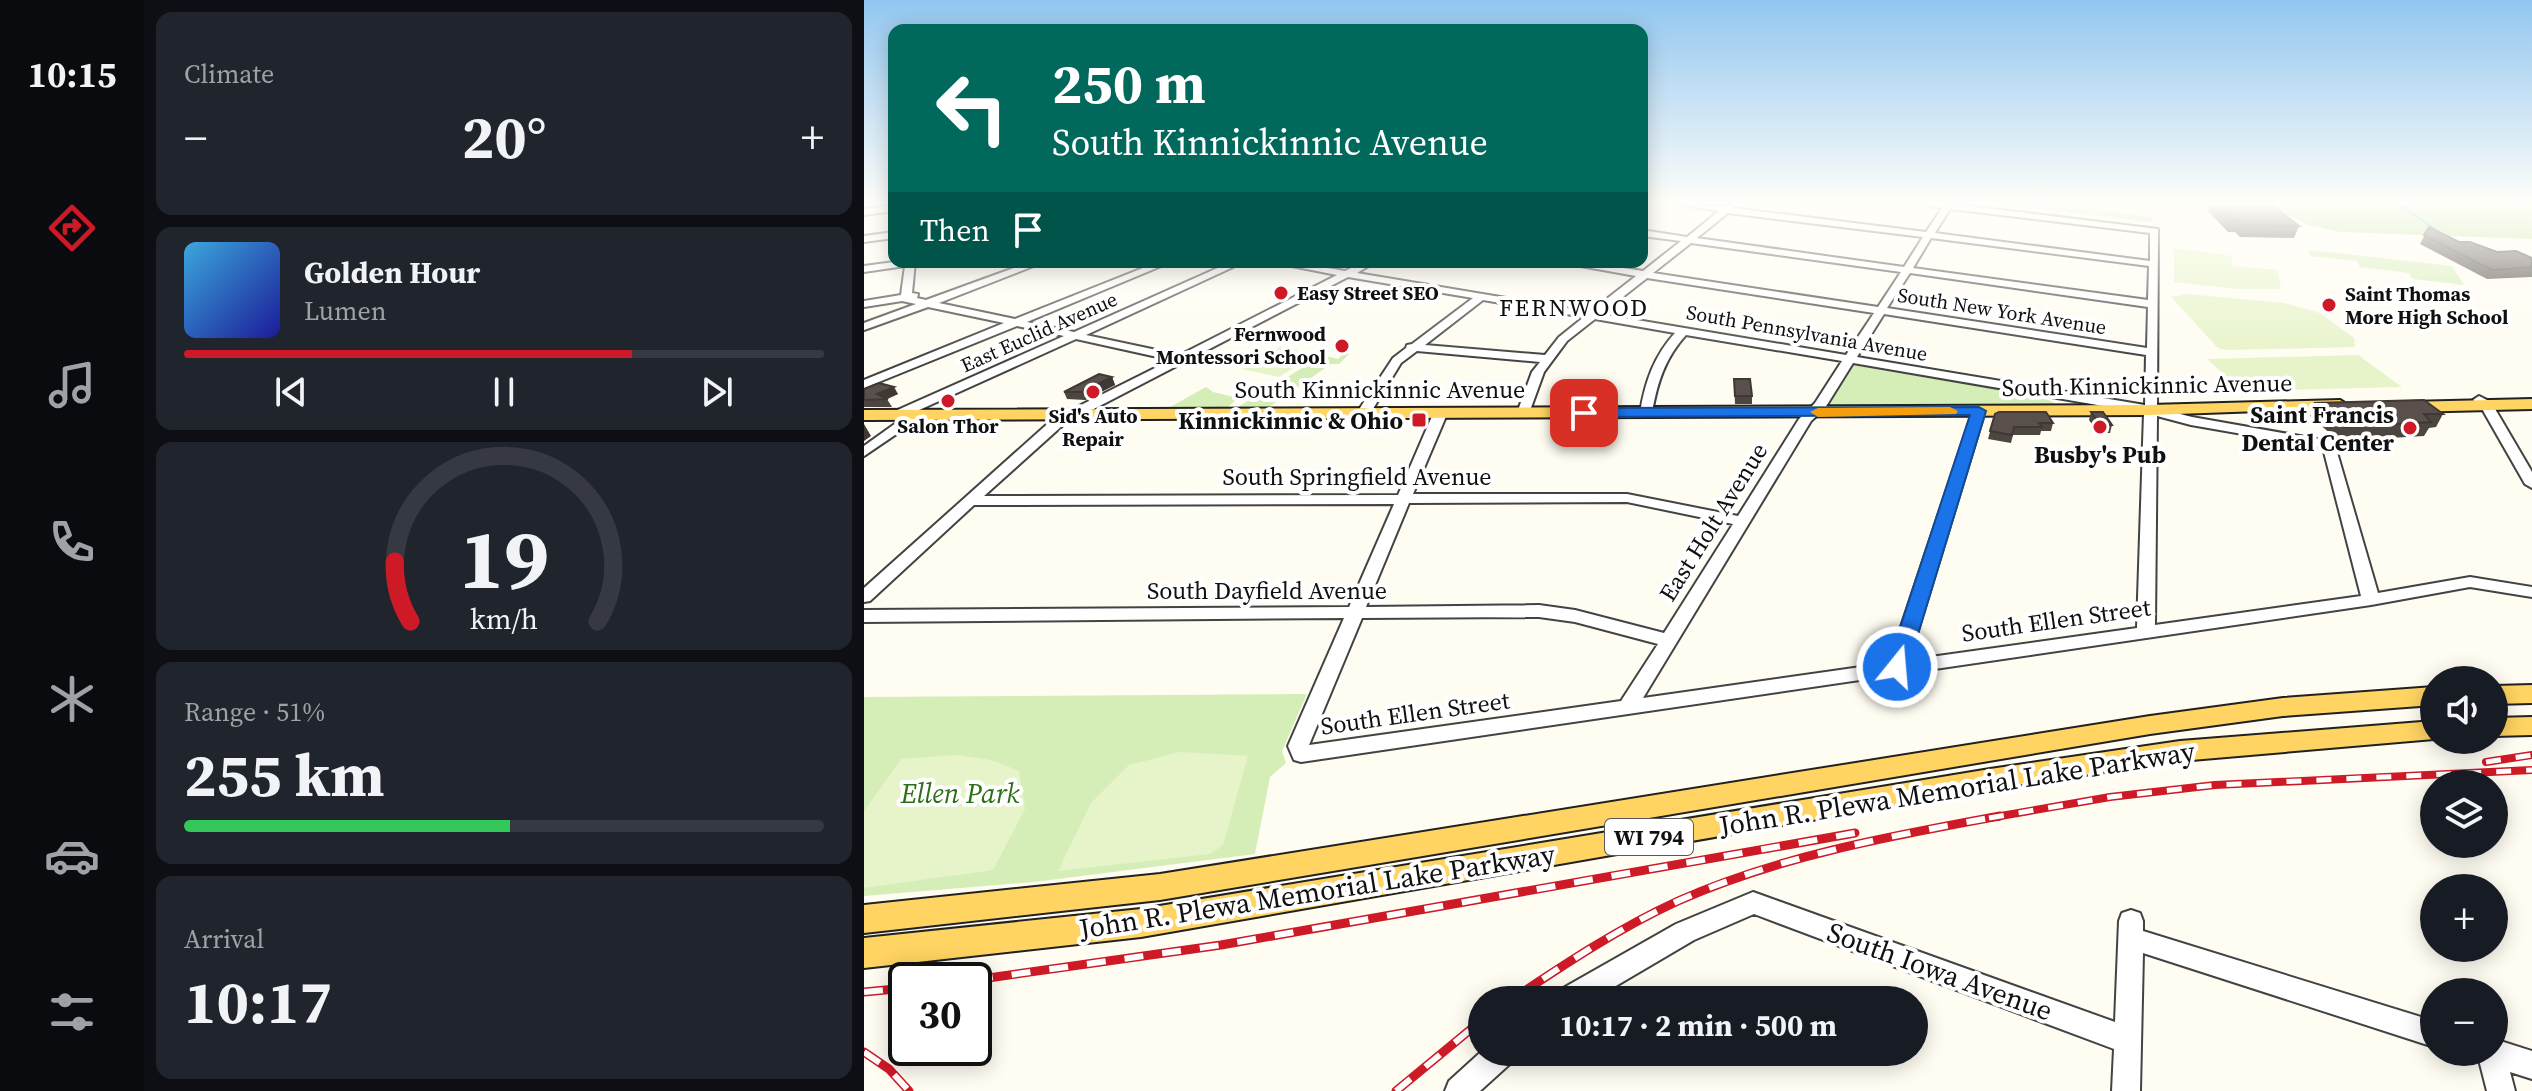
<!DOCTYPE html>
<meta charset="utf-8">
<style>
:root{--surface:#171b24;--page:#20242c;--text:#f1f3f6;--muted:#9ea1a6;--line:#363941;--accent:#ce1927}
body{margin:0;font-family:"Source Serif 4",serif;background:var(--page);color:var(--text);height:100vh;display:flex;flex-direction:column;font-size:30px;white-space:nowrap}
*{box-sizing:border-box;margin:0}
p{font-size:26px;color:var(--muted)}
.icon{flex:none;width:44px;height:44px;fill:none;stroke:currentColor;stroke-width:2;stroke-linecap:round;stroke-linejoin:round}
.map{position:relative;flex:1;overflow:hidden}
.side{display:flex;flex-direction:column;gap:12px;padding:12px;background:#0d0f14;width:720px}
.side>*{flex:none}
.guide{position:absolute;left:24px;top:24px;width:760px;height:244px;border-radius:16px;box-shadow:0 4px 20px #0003;background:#00695c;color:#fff;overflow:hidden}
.fabs{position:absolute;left:1556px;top:666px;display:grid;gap:16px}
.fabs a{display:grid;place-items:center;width:88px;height:88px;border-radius:50%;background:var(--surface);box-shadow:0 4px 20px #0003;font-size:40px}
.speed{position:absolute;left:24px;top:962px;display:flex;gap:16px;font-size:40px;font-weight:700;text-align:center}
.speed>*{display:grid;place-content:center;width:104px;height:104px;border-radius:50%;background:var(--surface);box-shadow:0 4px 20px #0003;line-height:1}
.speed .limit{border:4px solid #111;border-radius:12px;background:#fff;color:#111}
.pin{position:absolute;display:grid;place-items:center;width:68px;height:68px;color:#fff;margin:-34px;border-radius:16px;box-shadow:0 4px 12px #0006}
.me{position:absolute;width:88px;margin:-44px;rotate:17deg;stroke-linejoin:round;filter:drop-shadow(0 0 6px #0008)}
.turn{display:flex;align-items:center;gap:28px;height:168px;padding:0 32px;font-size:36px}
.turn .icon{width:104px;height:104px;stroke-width:2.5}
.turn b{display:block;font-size:56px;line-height:68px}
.then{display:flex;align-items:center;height:76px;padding:0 32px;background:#0003;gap:16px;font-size:30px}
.big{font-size:60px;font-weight:700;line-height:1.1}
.side .widget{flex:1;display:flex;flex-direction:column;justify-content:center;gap:12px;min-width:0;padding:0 28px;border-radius:16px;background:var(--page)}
.side .dial{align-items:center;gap:0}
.dial svg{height:208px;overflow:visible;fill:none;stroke:var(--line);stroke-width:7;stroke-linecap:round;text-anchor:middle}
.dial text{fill:var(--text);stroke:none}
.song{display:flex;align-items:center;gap:24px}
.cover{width:96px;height:96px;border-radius:12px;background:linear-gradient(135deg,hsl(200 70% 55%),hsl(240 70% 35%))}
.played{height:8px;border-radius:4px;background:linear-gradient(90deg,var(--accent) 70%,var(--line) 70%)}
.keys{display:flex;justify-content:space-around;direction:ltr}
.heat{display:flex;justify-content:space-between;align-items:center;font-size:44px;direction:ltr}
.charge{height:12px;border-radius:6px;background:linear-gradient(90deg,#34c759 51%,var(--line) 0)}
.trip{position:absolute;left:604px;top:986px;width:460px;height:80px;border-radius:40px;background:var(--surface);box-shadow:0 4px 20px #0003;font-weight:700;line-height:80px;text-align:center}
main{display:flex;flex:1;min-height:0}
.tabs{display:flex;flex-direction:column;width:144px;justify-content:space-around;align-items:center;background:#090b0e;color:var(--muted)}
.tabs .icon{width:56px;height:56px}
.tabs .on{color:var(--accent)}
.tabs b{font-size:36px;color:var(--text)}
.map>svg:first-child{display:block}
.green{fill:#d5eeb7}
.forest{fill:#b9e195}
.pitch{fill:#e7f4ca}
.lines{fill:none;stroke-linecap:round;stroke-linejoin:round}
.stream{stroke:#319cda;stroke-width:2}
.minor-casing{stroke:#434343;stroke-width:4}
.major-casing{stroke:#212121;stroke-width:4}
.minor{fill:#fff;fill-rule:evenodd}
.major{fill:#ffd462;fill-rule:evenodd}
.rail-far1-casing{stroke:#ce1927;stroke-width:8}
.rail-casing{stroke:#ce1927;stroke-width:9}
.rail-far1{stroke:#fff;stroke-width:5;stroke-dasharray:15;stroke-linecap:butt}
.rail{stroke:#fff;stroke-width:6;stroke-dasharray:19;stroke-linecap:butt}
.wall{fill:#4d4540}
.shaded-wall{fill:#3f3834}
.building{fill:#5a504b;stroke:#3f3834;stroke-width:2}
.route{fill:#1a73e8;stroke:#114b97;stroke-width:2}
.slow{fill:#f59e0b}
.poi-dot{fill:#ce1927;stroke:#fff;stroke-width:3}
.labels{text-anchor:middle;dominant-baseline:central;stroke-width:8;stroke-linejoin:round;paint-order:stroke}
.far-poi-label{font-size:20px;font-weight:bold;fill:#101010;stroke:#fff;text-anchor:start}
.far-street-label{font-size:20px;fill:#101010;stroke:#fff}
.shield{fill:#fff;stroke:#585858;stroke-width:2}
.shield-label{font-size:22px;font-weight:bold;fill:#101010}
.far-quarter-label{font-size:24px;letter-spacing:2px;fill:#101010;stroke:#fff}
.street-label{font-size:24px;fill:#101010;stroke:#fff}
.poi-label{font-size:24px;font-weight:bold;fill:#101010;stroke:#fff;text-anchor:end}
.near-street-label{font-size:28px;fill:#101010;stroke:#fff}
.near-park-label{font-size:28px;font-style:italic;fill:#2d6f18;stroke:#fff}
</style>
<main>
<nav class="tabs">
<b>10:15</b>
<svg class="icon on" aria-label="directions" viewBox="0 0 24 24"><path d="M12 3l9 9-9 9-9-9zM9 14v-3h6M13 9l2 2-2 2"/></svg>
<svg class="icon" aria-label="music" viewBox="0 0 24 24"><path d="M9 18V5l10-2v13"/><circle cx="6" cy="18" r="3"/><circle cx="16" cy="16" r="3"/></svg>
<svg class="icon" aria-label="phone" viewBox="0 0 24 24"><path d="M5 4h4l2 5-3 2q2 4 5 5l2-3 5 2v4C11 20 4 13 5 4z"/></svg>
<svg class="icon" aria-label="climate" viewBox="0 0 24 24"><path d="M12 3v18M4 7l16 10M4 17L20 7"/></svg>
<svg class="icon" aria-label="car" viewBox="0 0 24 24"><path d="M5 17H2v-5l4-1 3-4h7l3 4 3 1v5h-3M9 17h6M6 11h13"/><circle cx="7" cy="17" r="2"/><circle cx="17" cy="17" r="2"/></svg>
<svg class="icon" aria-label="filters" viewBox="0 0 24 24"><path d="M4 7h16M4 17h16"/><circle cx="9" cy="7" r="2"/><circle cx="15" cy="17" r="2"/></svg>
</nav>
<section class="side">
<div class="widget"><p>Climate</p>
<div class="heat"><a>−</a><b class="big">20°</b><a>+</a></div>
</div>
<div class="widget">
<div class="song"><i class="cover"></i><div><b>Golden Hour</b><p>Lumen</p></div></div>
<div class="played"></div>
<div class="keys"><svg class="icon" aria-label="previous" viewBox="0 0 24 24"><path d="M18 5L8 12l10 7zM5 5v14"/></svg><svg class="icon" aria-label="pause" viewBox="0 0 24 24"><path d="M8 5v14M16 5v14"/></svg><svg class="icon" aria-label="next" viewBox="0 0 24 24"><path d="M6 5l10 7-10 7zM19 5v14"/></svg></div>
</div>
<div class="widget dial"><svg viewBox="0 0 100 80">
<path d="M14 69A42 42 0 1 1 86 69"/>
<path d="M14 69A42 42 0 0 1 8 46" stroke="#ce1927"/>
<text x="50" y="56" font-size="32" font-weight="700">19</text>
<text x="50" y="72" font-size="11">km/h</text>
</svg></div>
<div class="widget"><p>Range · 51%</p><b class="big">255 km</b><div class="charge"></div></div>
<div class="widget"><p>Arrival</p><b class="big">10:17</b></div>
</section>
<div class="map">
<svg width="1668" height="1091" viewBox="0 0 1668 1091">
<rect width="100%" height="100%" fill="#fffcf2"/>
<path class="green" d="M1445 250 1588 266 1600 285 1549 279 1545 273 1496 267 1493 261 1446 256Z
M480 353 485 354 475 364H467L405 407H374L453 359 462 356 474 359Z
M990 365 1179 397 1192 404 966 406 964 402 986 366Z
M342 387 349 392 374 398 364 407H306Z
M443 694 418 751 422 763 406 777 391 854 170 882 0 896V697Z"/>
<path class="forest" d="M1129 204H1220L1236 210 1289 218 1288 222Z
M1403 204H1668V239L1477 232 1444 225Z"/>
<path class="pitch" d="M1310 248 1367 256 1369 266 1414 270 1417 289H1374L1310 282Z
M1323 294 1420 303 1456 313 1490 338 1491 347 1364 350 1354 348 1307 297Z
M416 347 452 354 415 377 378 369Z
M1494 355 1538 387 1378 391 1343 359Z
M316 752 384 756 359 845 346 854 194 871 227 803 265 765Z
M94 755 127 760 155 771 161 809 129 870 0 888V811L37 759Z"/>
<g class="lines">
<path class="stream" d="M1534 204 1571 229
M1645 204H1656"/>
<defs>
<path id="minor" d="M813 204 861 207 866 205 869 208 1062 232 1078 208 1060 204H1089L1294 229 1293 408 1328 417 1470 442 1514 593 1606 577 1668 587V597L1606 587 1507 605 437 762 430 760 424 746 480 618 0 622V610L485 607 530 504 110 505 6 601 0 602V588L189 419 307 360 212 339 53 411 58 415 56 418 0 456V446L39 418H29V412L200 336 153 326 0 388V380L140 323 64 307 0 330V323L52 304 38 301 0 307V301L37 295 41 266 0 272V266L30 262H51L48 293 54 294 53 298 62 300 166 262H180L75 303 151 319 294 262H307L163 322 210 332 367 262H380L222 335 316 355 473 275 407 262H429L481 271 499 262H511L493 273 726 312 772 276 694 262H718L779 271 817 241 778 236V230L823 237 855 211ZM1086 209 1286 233V261L1071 233ZM864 213 1059 237 1040 267 833 238ZM1067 238 1285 266 1284 300 1049 268ZM827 243 1037 272 1014 307 789 273ZM1046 273 1284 307 1283 348 1023 308ZM484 277 609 298 548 344 543 345 542 348 529 358 492 414 499 418 504 417 537 363 553 351 676 362 668 372 653 413 654 416H664L680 372 703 341 731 319 811 333C790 356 781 382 776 413L782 417 788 413C793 383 801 358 822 335L978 361 951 403 935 419 874 516 763 494H549L583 414 576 410 569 414 534 495 120 496 199 425ZM783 278 1010 313 982 355 737 314ZM619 300 720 317 695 337 681 355 561 345ZM1020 314 1282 355 1281 405 993 357ZM989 363 1280 413 1273 628 1045 660 1121 411 1115 407 1109 411 1025 663 779 698 947 421 961 408ZM1293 416 1327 425 1459 448 1497 596 1291 625ZM763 502 869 524 800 633 711 610 675 605 502 607 545 503ZM675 617 711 622 794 644 757 701 445 745 498 618Z
M30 205V211L0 215V209Z
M30 232V238L0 242V236Z
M1615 396 1627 402 1668 472V488L1661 484 1617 407 1609 400Z
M889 892 1251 1022 1255 921 1258 913 1267 910 1276 913 1279 921V931L1570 1021V1047L1279 953 1276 1091H1248L1250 1049 890 914 830 940 728 1000H690L694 991 812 924Z
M1630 1039 1668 1051V1079L1646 1072 1651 1091H1623L1613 1052H1630Z
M618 1051 652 1052 648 1062 616 1091H581L585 1081Z"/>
<path id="major" d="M1668 399V409L1544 412 1536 407 1544 402Z
M1476 400 1484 405 1482 408 1285 415 0 420V410L1285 405Z
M1668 685V703L1630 704V686Z
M1570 687V705L1419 716 1286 734 296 900 0 933V905L296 874 1286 716 1419 698Z
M1668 717V735L1630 736V718Z
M1570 721V739L1316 761 1126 789 277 937 0 968V938L277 909 1126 769 1316 741Z"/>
</defs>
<use href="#minor" class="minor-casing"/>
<use href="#major" class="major-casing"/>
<use href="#minor" class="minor"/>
<use href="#major" class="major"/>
<defs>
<path id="rail-far1" d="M1622 762 1668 755
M1125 818 1246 797 1351 785 1668 770"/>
<path id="rail" d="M110 980 357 945 991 833
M0 992 42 988
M647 1000C701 964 755 928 814 901 915 856 1027 836 1136 816
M0 1052 25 1069 45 1091
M532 1091 618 1020"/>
</defs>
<use href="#rail-far1" class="rail-far1-casing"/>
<use href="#rail" class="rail-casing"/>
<use href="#rail-far1" class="rail-far1"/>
<use href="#rail" class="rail"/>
</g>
<path class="wall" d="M1345 204H1407L1435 226 1430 238 1376 237 1371 232H1364L1343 210Z
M1565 227 1595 242 1668 267V277L1623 279 1556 244Z
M248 377 251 385 221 400 203 399 200 392Z
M870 379 888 396V404H871Z
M0 389 34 394 23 399 28 407H0Z
M1452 403 1579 414 1572 427 1565 428 1560 436 1475 441 1446 416Z
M1227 412 1248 425 1246 433H1234L1225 420Z
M1131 414 1189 423 1187 431H1177L1176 435H1149L1147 443 1124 439Z"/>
<path class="shaded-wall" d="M248 377 251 385 221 400 218 392Z
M30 387 34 394 23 399 13 394Z
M0 424 7 436 0 441Z"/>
<path class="building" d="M1351 204H1407L1435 226 1379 225 1375 220H1368Z
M1565 227 1595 242H1606L1633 252 1652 251 1668 258V267L1628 270 1560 235Z
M235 374 248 377 218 392H200Z
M870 379H886L888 396H871Z
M15 383 30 387 13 394 24 399 0 400V389Z
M1560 400 1579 414H1560L1567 422 1481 427 1452 403Z
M1135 412H1182L1189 423H1175L1178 427H1150L1148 435 1126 431 1131 414Z
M1227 412H1239L1248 425H1236Z"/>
<linearGradient id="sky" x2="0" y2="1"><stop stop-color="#92c6f0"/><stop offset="0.57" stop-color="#fffef9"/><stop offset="1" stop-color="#fffef9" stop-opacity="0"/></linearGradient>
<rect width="1668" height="357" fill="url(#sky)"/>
<path class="route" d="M1115 407 1122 411 1044 667 1041 673H1026L1023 667 1106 415 720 417 713 413 720 408Z"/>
<path class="slow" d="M1086 407 1094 411 1092 414 954 417 946 412 954 408Z"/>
<g class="poi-dot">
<circle cx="417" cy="293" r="8"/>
<circle cx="1465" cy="305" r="8"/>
<circle cx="478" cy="346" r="8"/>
<circle cx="229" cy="392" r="8"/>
<circle cx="84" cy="401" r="8"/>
<rect x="547" y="412" width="16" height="16" rx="4"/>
<circle cx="1236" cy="427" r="8"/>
<circle cx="1546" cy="428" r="8"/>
</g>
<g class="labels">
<g class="far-poi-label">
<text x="433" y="293">Easy Street SEO</text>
<text x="1481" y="294">Saint Thomas<tspan x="1481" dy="23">More High School</tspan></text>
<text x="462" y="334" text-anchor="end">Fernwood<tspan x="462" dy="23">Montessori School</tspan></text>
<text x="229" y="416" text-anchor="middle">Sid's Auto<tspan x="229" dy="23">Repair</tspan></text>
<text x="84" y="426" text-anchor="middle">Salon Thor</text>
</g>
<g class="far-street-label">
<text transform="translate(1138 311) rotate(9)">South New York Avenue</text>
<text transform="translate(175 332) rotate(-24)">East Euclid Avenue</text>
<text transform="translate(943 333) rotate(10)">South Pennsylvania Avenue</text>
</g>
<rect class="shield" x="741" y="819" width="88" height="36" rx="6"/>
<g class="shield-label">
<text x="785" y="837">WI 794</text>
</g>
<g class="far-quarter-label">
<text x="710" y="307">FERNWOOD</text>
</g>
<g class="street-label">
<text transform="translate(1283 385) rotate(-1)">South Kinnickinnic Avenue</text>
<text x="516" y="389">South Kinnickinnic Avenue</text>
<text x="493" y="476">South Springfield Avenue</text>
<text transform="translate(849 522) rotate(-58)">East Holt Avenue</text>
<text x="403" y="590">South Dayfield Avenue</text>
<text transform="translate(1192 620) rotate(-8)">South Ellen Street</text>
<text transform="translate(551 713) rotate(-8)">South Ellen Street</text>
</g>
<g class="poi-label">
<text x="1530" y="414">Saint Francis<tspan x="1530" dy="28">Dental Center</tspan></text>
<text x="539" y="420">Kinnickinnic &amp; Ohio</text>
<text x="1236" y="454" text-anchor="middle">Busby's Pub</text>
</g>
<g class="near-street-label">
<text transform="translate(1093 788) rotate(-9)">John R. Plewa Memorial Lake Parkway</text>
<text transform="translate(453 891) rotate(-9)">John R. Plewa Memorial Lake Parkway</text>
<text transform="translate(1076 971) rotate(20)">South Iowa Avenue</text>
</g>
<g class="near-park-label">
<text x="96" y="793">Ellen Park</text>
</g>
</g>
</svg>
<div class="fabs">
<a><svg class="icon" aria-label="sound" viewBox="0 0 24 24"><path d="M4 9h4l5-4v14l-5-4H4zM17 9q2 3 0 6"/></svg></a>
<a><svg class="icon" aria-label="layers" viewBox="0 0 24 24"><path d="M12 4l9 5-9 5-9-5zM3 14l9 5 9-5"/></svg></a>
<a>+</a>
<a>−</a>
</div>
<div class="speed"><div class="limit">30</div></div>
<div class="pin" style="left:720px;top:413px;background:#d93025"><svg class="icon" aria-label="arrive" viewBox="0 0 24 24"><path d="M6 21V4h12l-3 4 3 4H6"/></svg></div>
<svg class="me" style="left:1033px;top:667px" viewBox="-20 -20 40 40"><circle r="17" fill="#1a73e8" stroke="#fff" stroke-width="3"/><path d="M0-11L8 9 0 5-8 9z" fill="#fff"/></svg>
<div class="trip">10:17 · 2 min · 500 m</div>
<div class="guide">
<div class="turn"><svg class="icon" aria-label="left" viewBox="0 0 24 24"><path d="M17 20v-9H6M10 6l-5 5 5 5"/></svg><div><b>250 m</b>South Kinnickinnic Avenue</div></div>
<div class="then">Then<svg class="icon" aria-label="arrive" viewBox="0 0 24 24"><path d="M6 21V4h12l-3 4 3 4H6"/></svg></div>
</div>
</div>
</main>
